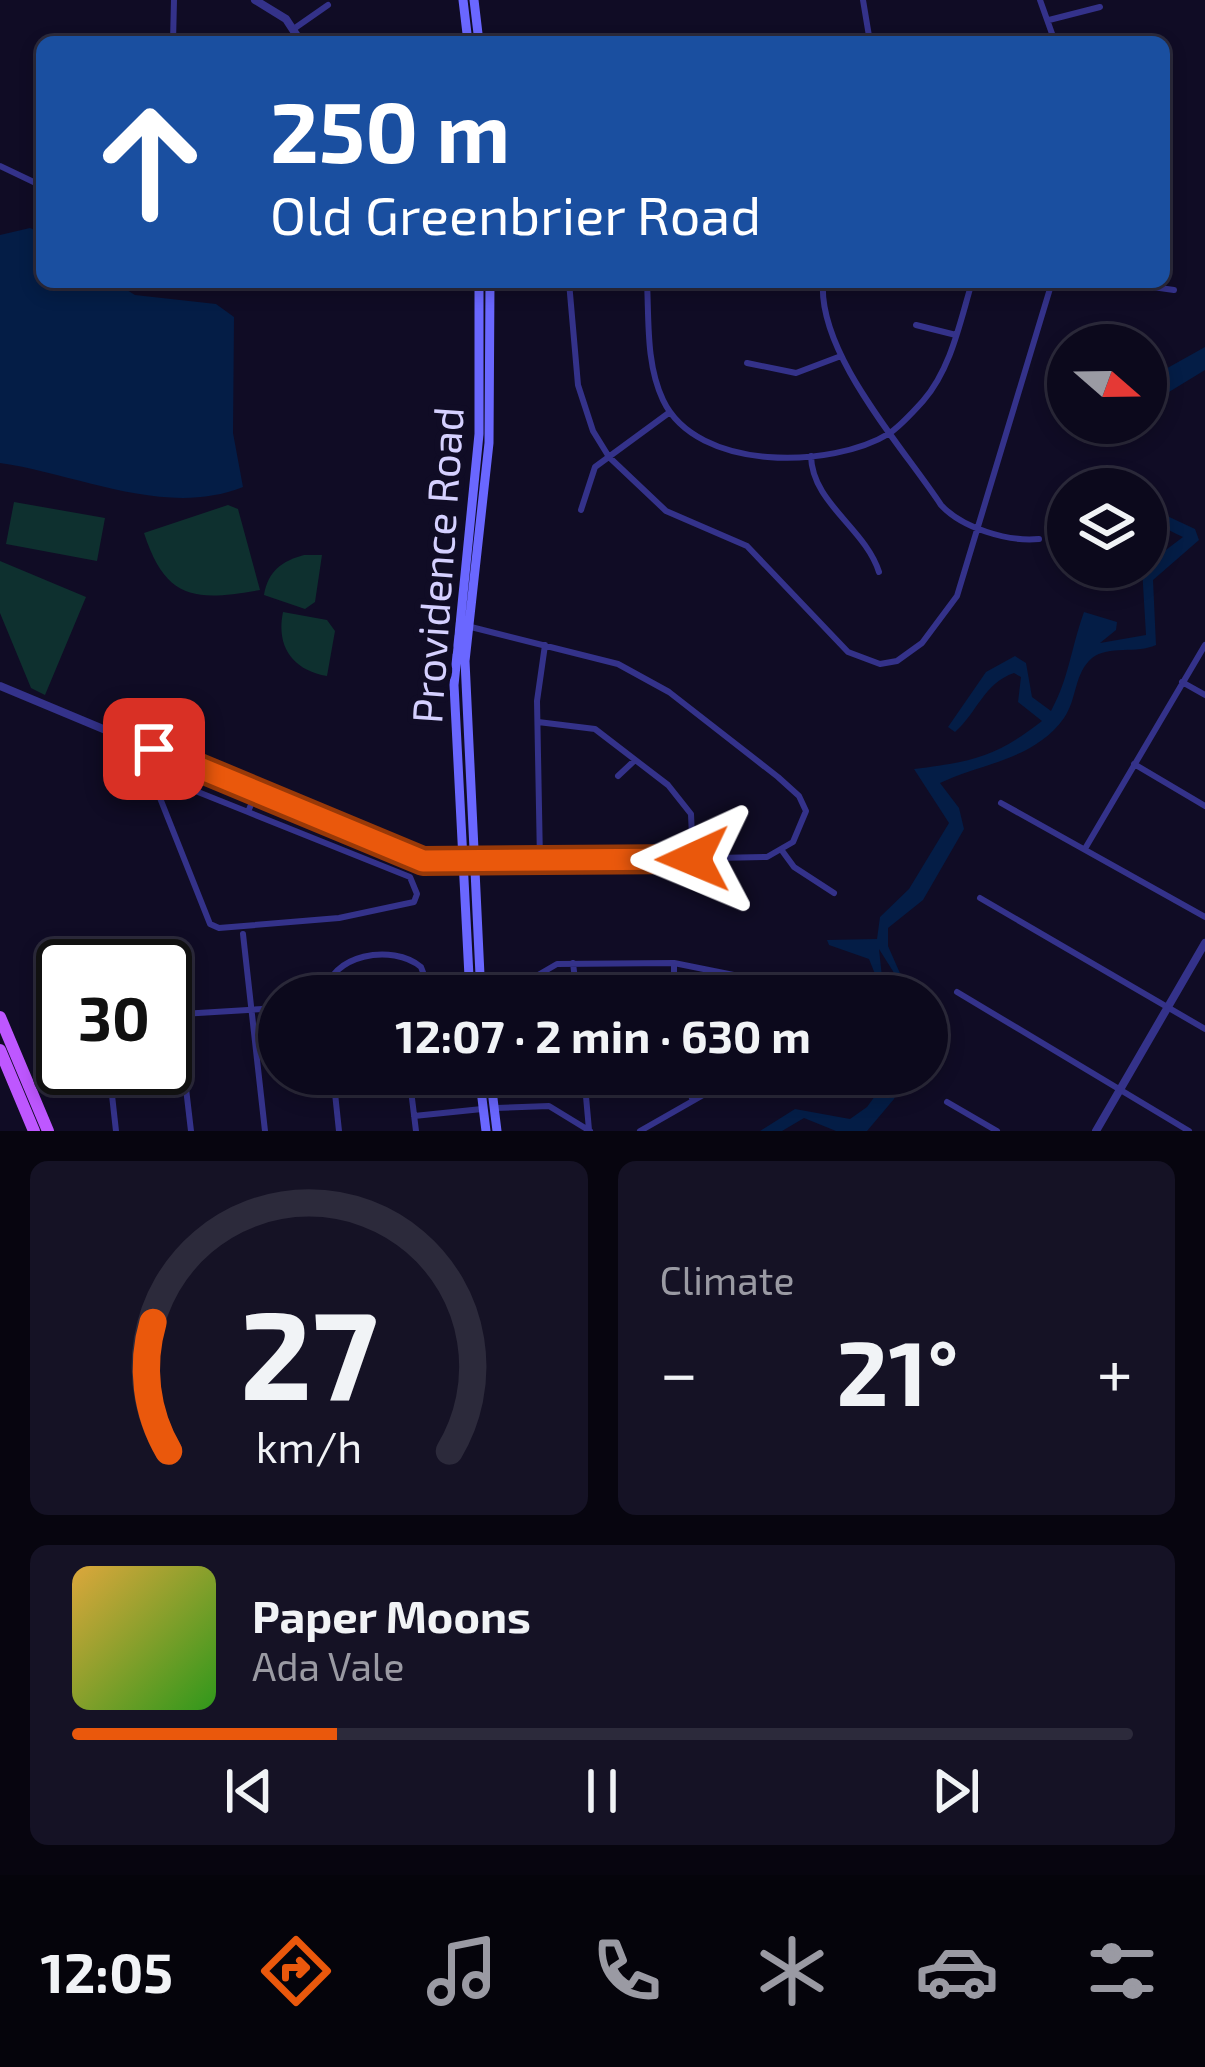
<!DOCTYPE html>
<meta charset="utf-8">
<style>
:root{--surface:#0c091c;--page:#151225;--text:#f1f3f6;--muted:#9a9aa3;--line:#2c2a3b;--accent:#ea580c}
body{margin:0;font-family:"Exo 2",sans-serif;background:var(--page);color:var(--text);height:100vh;display:flex;flex-direction:column;font-size:45px;white-space:nowrap}
*{box-sizing:border-box;margin:0}
p{font-size:39px;color:var(--muted)}
.icon{flex:none;width:66px;height:66px;fill:none;stroke:currentColor;stroke-width:2;stroke-linecap:round;stroke-linejoin:round}
.map{position:relative;height:1131px;overflow:hidden}
.panel{display:flex;flex-direction:column;gap:30px;padding:30px;background:#07050f;flex:1}
.panel>*{flex:none}
.top-card{position:absolute;left:36px;top:36px;width:1134px;height:252px;border-radius:18px;box-shadow:0 6px 18px #0003,0 0 0 3px var(--line);background:#1a4fa0;color:#fff;overflow:hidden}
.needle{width:78px;rotate:110deg}
.controls{position:absolute;left:1047px;top:324px;display:grid;gap:24px}
.controls a{display:grid;place-items:center;width:120px;height:120px;border-radius:50%;background:var(--surface);box-shadow:0 6px 18px #0003,0 0 0 3px var(--line);font-size:60px}
.speed{position:absolute;left:36px;top:939px;display:flex;gap:24px;font-size:60px;font-weight:700;text-align:center}
.speed>*{display:grid;place-content:center;width:156px;height:156px;border-radius:50%;background:var(--surface);box-shadow:0 6px 18px #0003,0 0 0 3px var(--line);line-height:1}
.speed .limit{border:6px solid #111;border-radius:18px;background:#fff;color:#111}
.pin{position:absolute;display:grid;place-items:center;width:102px;height:102px;color:#fff;margin:-51px;border-radius:24px;box-shadow:0 6px 18px #0006}
.me{position:absolute;width:132px;margin:-66px;rotate:269deg;stroke-linejoin:round;filter:drop-shadow(0 0 9px #0008)}
.turn{display:flex;align-items:center;gap:42px;height:252px;padding:0 36px;font-size:54px}
.turn .icon{width:156px;height:156px;stroke-width:2.5}
.turn b{display:block;font-size:84px;line-height:102px}
.big{font-size:90px;font-weight:700;line-height:1.1}
.panel .tile{flex:1;display:flex;flex-direction:column;justify-content:center;gap:18px;min-width:0;padding:0 42px;border-radius:18px;background:var(--page)}
.panel .dial{align-items:center;gap:0}
.dial svg{height:312px;overflow:visible;fill:none;stroke:var(--line);stroke-width:7;stroke-linecap:round;text-anchor:middle}
.dial text{fill:var(--text);stroke:none}
.song{display:flex;align-items:center;gap:36px}
.cover{width:144px;height:144px;border-radius:18px;background:linear-gradient(135deg,hsl(40 70% 55%),hsl(110 70% 35%))}
.played{height:12px;border-radius:6px;background:linear-gradient(90deg,var(--accent) 25%,var(--line) 25%)}
.keys{display:flex;justify-content:space-around;direction:ltr}
.heat{display:flex;justify-content:space-between;align-items:center;font-size:66px;direction:ltr}
.panel .tiles{flex:1;display:grid;gap:30px;grid-template-columns:1fr 1fr}
.tile:last-child{grid-column:span 2}
.trip{position:absolute;left:258px;top:975px;width:690px;height:120px;border-radius:60px;background:var(--surface);box-shadow:0 6px 18px #0003,0 0 0 3px var(--line);font-weight:700;line-height:120px;text-align:center}
.dock{display:flex;height:192px;justify-content:space-around;align-items:center;background:#05040b;color:var(--muted)}
.dock .icon{width:84px;height:84px}
.dock .current{color:var(--accent)}
.dock b{font-size:54px;color:var(--text)}
.map>svg:first-child{display:block}
.green{fill:#0e302f}
.water{fill:#041d46}
.lines{fill:none;stroke-linecap:round;stroke-linejoin:round}
.minor{stroke:#34328a;stroke-width:6}
.tertiary{stroke:#34328a;stroke-width:8}
.secondary{stroke:#6a67ff;stroke-width:9}
.primary{stroke:#be57ff;stroke-width:12}
.route-casing{stroke:#983908;stroke-width:30}
.route{stroke:#ea580c;stroke-width:21}
.labels{text-anchor:middle;dominant-baseline:central;stroke-width:12;stroke-linejoin:round;paint-order:stroke}
.street-label{font-size:42px;fill:#d5d0ff;stroke:#100c25}
</style>
<div class="map">
<svg width="1205" height="1131" viewBox="0 0 1205 1131">
<rect width="100%" height="100%" fill="#100c25"/>
<path class="green" d="M14 502 105 518 97 561 6 544Z
M228 505 238 509 260 590C196 601 166 601 144 533Z
M304 555H322L315 602 305 609 264 595C268 571 282 561 304 555Z
M0 561 86 597 45 695 31 688 0 613Z
M283 612 327 620 335 631 327 676C292 670 276 646 283 612Z"/>
<path class="water" d="M30 228 42 233V282H114L135 295 216 304 234 317 233 433 243 487C165 518 78 474 0 463V235Z
M1205 347V370L1146 406V380Z
M1146 490 1165 515 1195 529 1199 540 1153 580 1156 645C1137 654 1109 645 1092 658 1074 673 1077 700 1064 718 1034 760 982 763 940 783L959 808 964 829 923 900 888 928V946L910 996H900L896 976 879 949 884 996H871L875 974 869 959 829 945 827 940 877 939 880 917 909 889 949 823 914 769C971 762 996 757 1042 721L1018 702 1021 677 1014 673C984 683 977 713 955 732L948 727 986 672 1015 656 1026 663 1032 697 1051 711C1069 678 1071 648 1084 612L1117 622 1116 630 1100 643 1146 635 1142 568 1183 537C1159 526 1146 519 1146 490Z
M891 1074H902L894 1099 867 1131H836L804 1118 782 1131H760L795 1109 850 1119 867 1107Z"/>
<g class="lines">
<path class="minor" d="M863 0 870 42
M1040 0 1055 42
M1049 20 1100 7
M295 28 328 5
M173 42 174 0
M956 42 957 39
M0 166 42 186
M569 282 578 385 593 431 609 457 666 511 747 546 848 652 880 664 897 661 922 643 957 596 1052 282
M647 282C649 321 646 364 663 400 697 472 832 469 890 433 901 425 914 411 923 401 951 369 960 322 972 282
M733 282 735 283
M823 282C818 354 902 446 941 505 962 528 1008 542 1039 539
M1117 282 1174 290
M916 325 956 335
M747 363 796 373 841 356
M811 456C812 503 865 528 879 572
M581 510 595 467 670 412
M467 626 618 664 669 692 778 777 799 796 806 811 793 842 767 857 474 863
M1182 682 1205 695
M538 722 595 729 668 785 691 814 693 859
M1134 764 1205 806
M618 776 635 760
M1001 803 1205 917
M248 812 178 784 160 798 210 924 219 928 339 918 414 902 417 894 410 877 248 812 256 792
M1086 847 1205 645
M783 852 794 867 834 893
M540 861 537 701 545 645
M980 898 1205 1029
M243 934 265 1131
M169 943 191 1131
M96 948 98 966
M573 963 577 996
M674 963V996
M957 992 1189 1131
M325 996C328 954 393 943 421 967L432 996
M434 996 521 985 557 964 674 963 778 984 799 996
M165 1015 279 1008
M109 1068 116 1131
M333 1074 339 1131
M409 1074 416 1131
M584 1074 589 1130
M682 1074 692 1098
M947 1102 997 1131
M496 1108 549 1106 590 1131
M414 1116 482 1109
M640 1131 740 1074"/>
<path class="tertiary" d="M255 0 286 19 301 42
M0 686 403 854 435 863H471
M1096 1131 1205 943"/>
<path class="secondary" d="M463 0 468 42
M474 0 479 42
M470 996 454 685 479 434V282
M481 996 465 661 489 443 490 282
M479 1074 486 1131
M490 1074 497 1131"/>
<path class="primary" d="M0 1017 48 1131
M0 1050 34 1131"/>
</g>
<g class="lines">
<defs>
<path id="route" d="M154 749 423 861 693 859"/>
</defs>
<use href="#route" class="route-casing"/>
<use href="#route" class="route"/>
</g>
<g class="labels">
<g class="street-label">
<text transform="translate(436 565) rotate(-86)">Providence Road</text>
</g>
</g>
</svg>
<div class="controls">
<a><svg class="needle" viewBox="-14 -14 28 28"><path d="M0-13l5 13h-10z" fill="#e53935"/><path d="M0 13l5-13h-10z" fill="#9a9aa3"/></svg></a>
<a><svg class="icon" aria-label="layers" viewBox="0 0 24 24"><path d="M12 4l9 5-9 5-9-5zM3 14l9 5 9-5"/></svg></a>
</div>
<div class="speed"><div class="limit">30</div></div>
<div class="pin" style="left:154px;top:749px;background:#d93025"><svg class="icon" aria-label="arrive" viewBox="0 0 24 24"><path d="M6 21V4h12l-3 4 3 4H6"/></svg></div>
<svg class="me" style="left:693px;top:859px" viewBox="-20 -20 40 40"><path d="M0-17L14 15 0 8-14 15z" fill="#ea580c" stroke="#fff" stroke-width="4"/></svg>
<div class="trip">12:07 · 2 min · 630 m</div>
<div class="top-card">
<div class="turn"><svg class="icon" aria-label="ahead" viewBox="0 0 24 24"><path d="M12 20V5M6 11l6-6 6 6"/></svg><div><b>250 m</b>Old Greenbrier Road</div></div>
</div>
</div>
<section class="panel">
<div class="tiles">
<div class="tile dial"><svg viewBox="0 0 100 80">
<path d="M14 69A42 42 0 1 1 86 69"/>
<path d="M14 69A42 42 0 0 1 10 36" stroke="#ea580c"/>
<text x="50" y="56" font-size="32" font-weight="700">27</text>
<text x="50" y="72" font-size="11">km/h</text>
</svg></div>
<div class="tile"><p>Climate</p>
<div class="heat"><a>−</a><b class="big">21°</b><a>+</a></div>
</div>
<div class="tile">
<div class="song"><i class="cover"></i><div><b>Paper Moons</b><p>Ada Vale</p></div></div>
<div class="played"></div>
<div class="keys"><svg class="icon" aria-label="previous" viewBox="0 0 24 24"><path d="M18 5L8 12l10 7zM5 5v14"/></svg><svg class="icon" aria-label="pause" viewBox="0 0 24 24"><path d="M8 5v14M16 5v14"/></svg><svg class="icon" aria-label="next" viewBox="0 0 24 24"><path d="M6 5l10 7-10 7zM19 5v14"/></svg></div>
</div>
</div>
</section>
<nav class="dock">
<b>12:05</b>
<svg class="icon current" aria-label="directions" viewBox="0 0 24 24"><path d="M12 3l9 9-9 9-9-9zM9 14v-3h6M13 9l2 2-2 2"/></svg>
<svg class="icon" aria-label="music" viewBox="0 0 24 24"><path d="M9 18V5l10-2v13"/><circle cx="6" cy="18" r="3"/><circle cx="16" cy="16" r="3"/></svg>
<svg class="icon" aria-label="phone" viewBox="0 0 24 24"><path d="M5 4h4l2 5-3 2q2 4 5 5l2-3 5 2v4C11 20 4 13 5 4z"/></svg>
<svg class="icon" aria-label="climate" viewBox="0 0 24 24"><path d="M12 3v18M4 7l16 10M4 17L20 7"/></svg>
<svg class="icon" aria-label="car" viewBox="0 0 24 24"><path d="M5 17H2v-5l4-1 3-4h7l3 4 3 1v5h-3M9 17h6M6 11h13"/><circle cx="7" cy="17" r="2"/><circle cx="17" cy="17" r="2"/></svg>
<svg class="icon" aria-label="filters" viewBox="0 0 24 24"><path d="M4 7h16M4 17h16"/><circle cx="9" cy="7" r="2"/><circle cx="15" cy="17" r="2"/></svg>
</nav>
